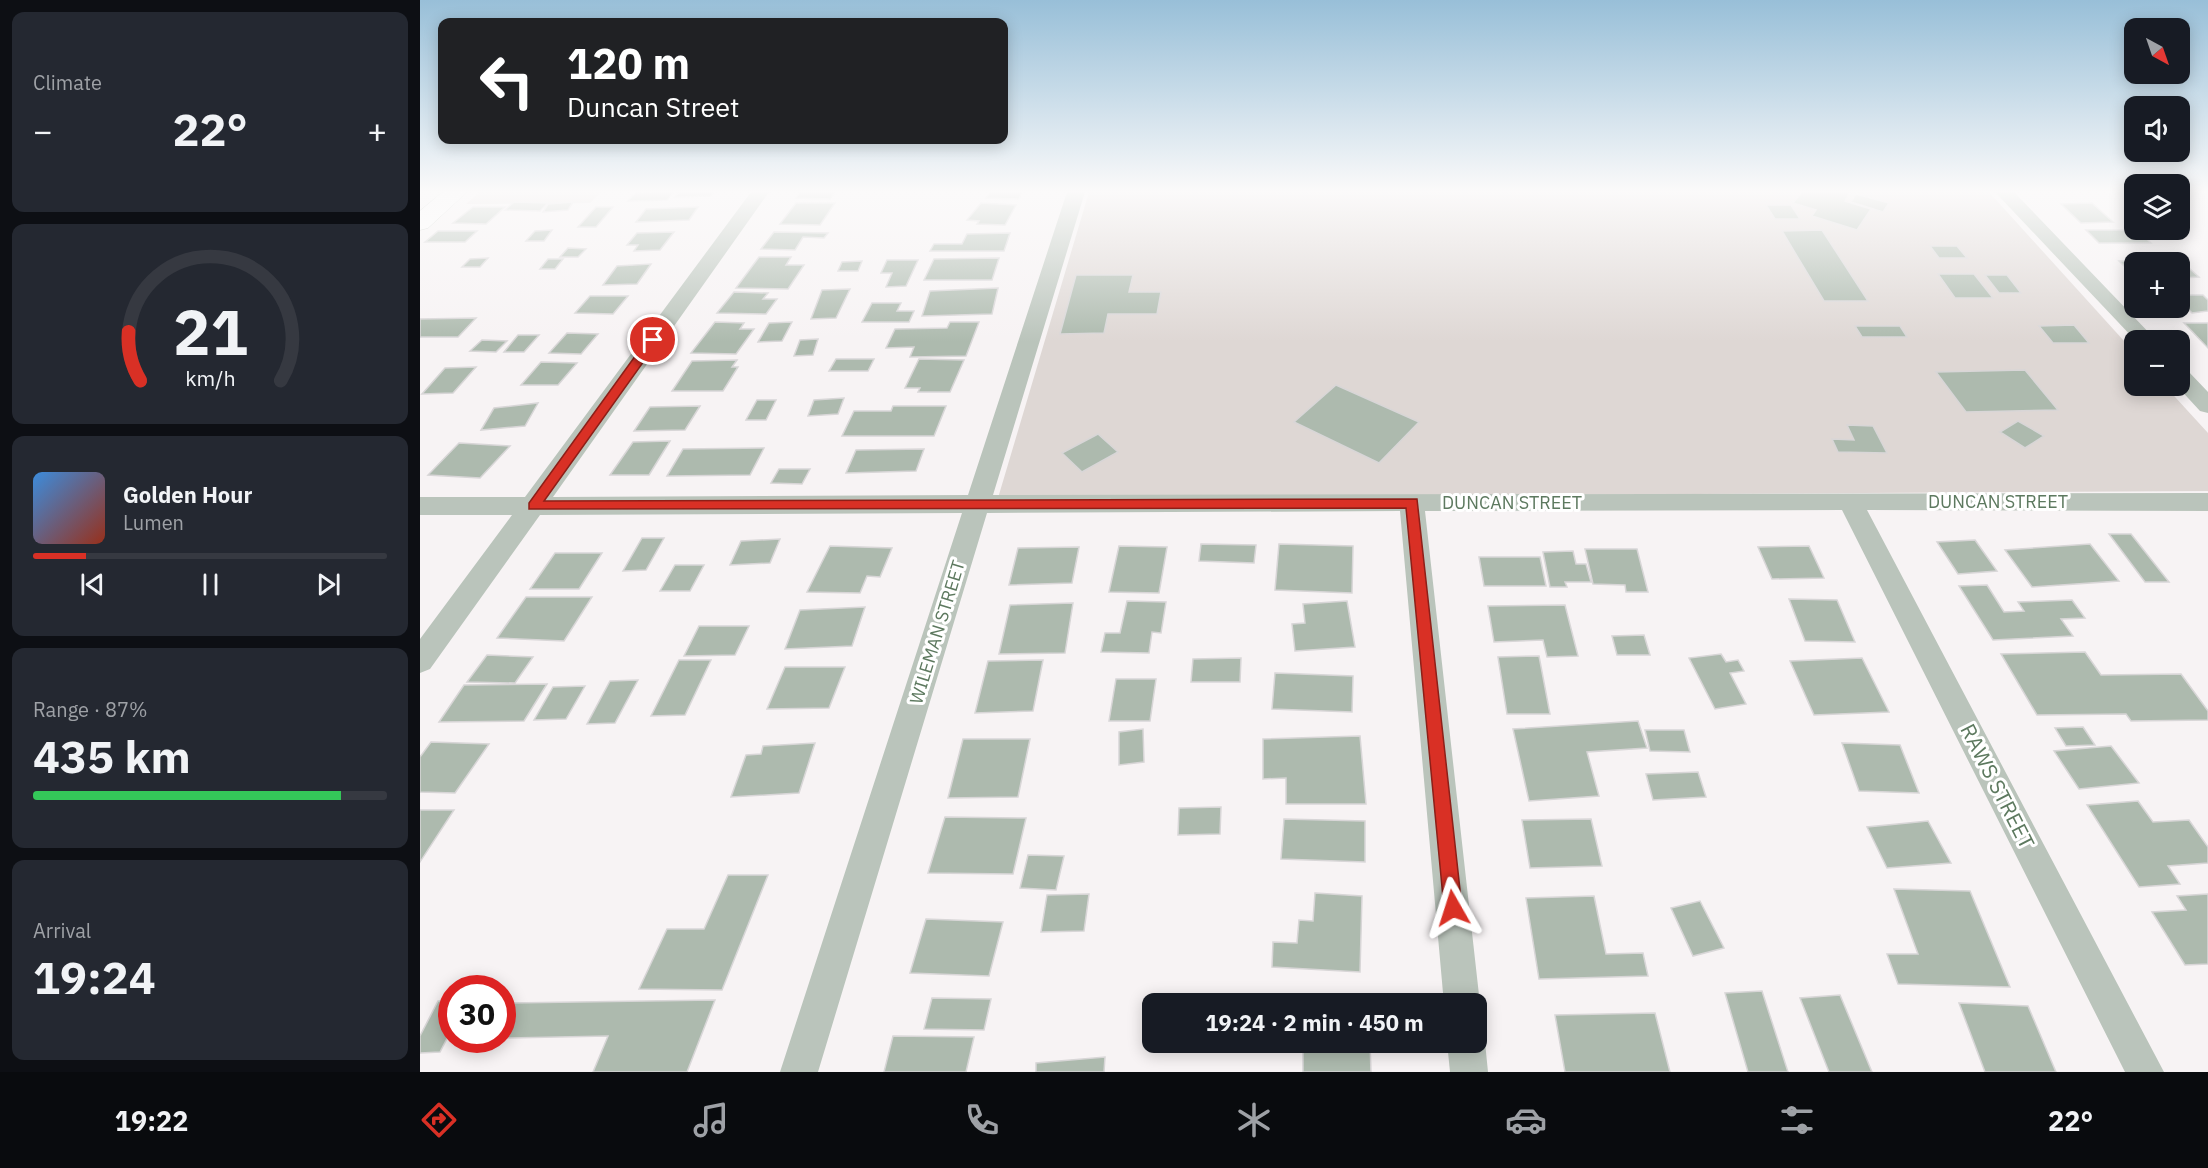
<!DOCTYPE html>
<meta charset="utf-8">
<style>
:root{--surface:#171b24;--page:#242831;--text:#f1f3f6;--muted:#9ea1a6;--line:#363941;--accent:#d93025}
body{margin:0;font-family:"IBM Plex Sans",sans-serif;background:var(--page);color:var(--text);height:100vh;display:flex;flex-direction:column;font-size:22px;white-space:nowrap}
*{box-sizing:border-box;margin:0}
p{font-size:20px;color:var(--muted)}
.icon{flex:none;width:33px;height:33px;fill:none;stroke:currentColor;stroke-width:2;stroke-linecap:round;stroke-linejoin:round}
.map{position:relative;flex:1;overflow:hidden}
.panel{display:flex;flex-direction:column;gap:12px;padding:12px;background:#0d0f14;width:420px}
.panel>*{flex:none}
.hud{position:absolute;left:18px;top:18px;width:570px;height:126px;border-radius:12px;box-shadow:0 3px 15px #0003;background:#202124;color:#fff;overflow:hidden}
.needle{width:39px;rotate:140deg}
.controls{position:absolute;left:1704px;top:18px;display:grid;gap:12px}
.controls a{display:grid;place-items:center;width:66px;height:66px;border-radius:12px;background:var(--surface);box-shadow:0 3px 15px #0003;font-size:30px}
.speed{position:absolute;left:18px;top:975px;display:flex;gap:12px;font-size:30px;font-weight:700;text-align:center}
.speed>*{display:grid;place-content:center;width:78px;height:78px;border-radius:50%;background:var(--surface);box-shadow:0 3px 15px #0003;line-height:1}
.speed .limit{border:9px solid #d22;background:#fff;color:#111}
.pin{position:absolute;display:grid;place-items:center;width:51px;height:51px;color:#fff;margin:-26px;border:3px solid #fff;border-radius:50%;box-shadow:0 2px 6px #0007}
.me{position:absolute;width:66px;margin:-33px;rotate:354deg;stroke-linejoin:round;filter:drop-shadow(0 0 4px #0008)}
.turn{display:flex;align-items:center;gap:21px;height:126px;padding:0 30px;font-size:27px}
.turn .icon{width:78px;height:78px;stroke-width:2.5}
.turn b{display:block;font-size:42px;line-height:51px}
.big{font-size:45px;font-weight:700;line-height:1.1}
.panel .widget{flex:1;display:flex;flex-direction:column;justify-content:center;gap:9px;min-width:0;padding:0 21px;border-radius:12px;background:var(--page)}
.panel .dial{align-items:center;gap:0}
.dial svg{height:156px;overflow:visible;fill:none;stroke:var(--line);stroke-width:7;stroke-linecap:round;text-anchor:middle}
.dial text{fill:var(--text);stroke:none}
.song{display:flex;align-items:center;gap:18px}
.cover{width:72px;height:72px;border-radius:9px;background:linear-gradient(135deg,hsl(210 70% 55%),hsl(10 70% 35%))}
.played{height:6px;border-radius:3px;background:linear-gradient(90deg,var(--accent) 15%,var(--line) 15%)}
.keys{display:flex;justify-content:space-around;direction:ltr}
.heat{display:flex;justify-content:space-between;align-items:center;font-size:33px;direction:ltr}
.charge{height:9px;border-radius:4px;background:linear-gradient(90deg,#34c759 87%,var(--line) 0)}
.trip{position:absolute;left:722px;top:993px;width:345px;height:60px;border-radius:12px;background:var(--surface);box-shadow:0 3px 15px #0003;font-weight:700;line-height:60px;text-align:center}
.menu{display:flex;height:96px;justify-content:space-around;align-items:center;background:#090b0e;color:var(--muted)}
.menu .icon{width:42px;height:42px}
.menu .active{color:var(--accent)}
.menu b{font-size:27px;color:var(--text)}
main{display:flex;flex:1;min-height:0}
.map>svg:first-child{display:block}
.green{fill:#ded7d4}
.building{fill:#adbaae;stroke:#d8d6d7;stroke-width:1.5}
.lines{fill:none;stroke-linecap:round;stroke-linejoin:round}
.secondary-casing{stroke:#afbbb0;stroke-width:1}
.street{fill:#bac4bb;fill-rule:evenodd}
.secondary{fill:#fff;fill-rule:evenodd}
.route{fill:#d93025;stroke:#8d1f18;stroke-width:1.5}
.labels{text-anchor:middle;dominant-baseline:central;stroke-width:6;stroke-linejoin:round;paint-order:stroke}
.street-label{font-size:18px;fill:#5d795f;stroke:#fff}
.near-street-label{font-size:21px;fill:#5d795f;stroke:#fff}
</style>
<main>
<section class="panel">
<div class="widget"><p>Climate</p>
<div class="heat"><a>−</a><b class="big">22°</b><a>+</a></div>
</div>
<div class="widget dial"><svg viewBox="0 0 100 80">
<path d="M14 69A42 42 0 1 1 86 69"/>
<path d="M14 69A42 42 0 0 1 8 44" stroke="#d93025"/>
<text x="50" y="56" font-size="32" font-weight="700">21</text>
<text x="50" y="72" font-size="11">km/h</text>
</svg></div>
<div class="widget">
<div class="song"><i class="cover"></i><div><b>Golden Hour</b><p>Lumen</p></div></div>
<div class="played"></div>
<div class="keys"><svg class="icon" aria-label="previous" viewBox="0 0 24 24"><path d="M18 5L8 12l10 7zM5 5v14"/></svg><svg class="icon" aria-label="pause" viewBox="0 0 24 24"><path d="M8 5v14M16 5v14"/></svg><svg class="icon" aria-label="next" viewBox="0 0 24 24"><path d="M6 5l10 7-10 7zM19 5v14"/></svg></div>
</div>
<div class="widget"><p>Range · 87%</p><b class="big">435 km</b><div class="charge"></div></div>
<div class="widget"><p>Arrival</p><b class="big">19:24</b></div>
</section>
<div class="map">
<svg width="1788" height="1072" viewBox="0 0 1788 1072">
<rect width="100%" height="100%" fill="#f7f3f4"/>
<path class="green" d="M60 192H181L170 203 46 204Z
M669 192H1569L1714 352V386H1745L1788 433V491L578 498Z"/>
<path class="building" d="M238 192H254L247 200 208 201 215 193Z
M259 192H294L291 196 255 197Z
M380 192H415L410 199 376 198Z
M570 192H602L599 199 566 198Z
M1382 192H1430L1425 201 1451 209 1437 230 1392 216 1396 210 1373 203Z
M1436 194 1469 203 1463 212 1431 202Z
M94 202 128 203 120 211 85 210Z
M153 202 148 210 123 212 128 204Z
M376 203H415L400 225 360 224Z
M561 203 596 205 585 225 557 224 559 221 547 220Z
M1672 203 1693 222 1661 223 1641 204Z
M1346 205H1371L1380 219H1355Z
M53 207H85L66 224 33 223Z
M176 207H193L176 227H158Z
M278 207 269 220 216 222 226 209Z
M132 230 124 241H106L115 231Z
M1402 230 1448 301H1404L1362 231Z
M1666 230H1718L1731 243H1679Z
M1721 230H1747L1755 237H1729Z
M18 231H57L45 242H5Z
M254 232 240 250 214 251 218 245H207L217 233Z
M354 232 408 233 404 238 383 237 375 250 341 249Z
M590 233 584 251H510L514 244H542L547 234Z
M1510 246H1537L1547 258H1519Z
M148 248 166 249 158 257H140Z
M339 257H371L366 265H384L368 289 316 288Z
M68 258 60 267H42L50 259Z
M579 258 572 280H504L514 259Z
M128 259H143L135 269H120Z
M467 260H498L486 286 466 287 472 273H461Z
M1760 260 1779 277 1760 278V262H1714V276L1699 261Z
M442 261 438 271H418L422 262Z
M231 264 217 284 183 285 197 266Z
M1518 274H1554L1573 298H1535Z
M656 275H713L709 292H741L737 314H688L684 333 640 334Z
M1565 275H1587L1601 293H1579Z
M578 288 572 314 502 316 510 291Z
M430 289 416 318 391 319 402 290Z
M314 292 348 293 343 299H357L346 314 297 313Z
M1760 292 1762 295H1783L1788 300V311L1772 313 1768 309H1747L1746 308H1760Z
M170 296H208L193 314 155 313Z
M452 303H481L477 311H494L489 322H442Z
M56 318 38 337H0V319Z
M295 322 324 323 320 329H334L316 354 271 353Z
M372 322 362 341 338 342 349 323Z
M530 322H559L546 356 490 357 494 347 466 348 475 329 527 328Z
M1764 323H1788V348Z
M1654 325 1669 343H1633L1619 326Z
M1435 326H1480L1487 337H1442Z
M147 333 178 334 161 354 129 353Z
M98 335H119L104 352H84Z
M398 339 393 355 374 356 380 340Z
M62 340 87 341 76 352 50 351Z
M416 359H454L448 371H409Z
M499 359 544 360 530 392H498L500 388H485Z
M317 360 312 367H318L303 391H252L272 361Z
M121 362 157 363 138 385H101Z
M56 367 33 393 2 394 25 368Z
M1605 370 1638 410 1546 412 1516 372Z
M916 385 999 422 959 463 874 422Z
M424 398 418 414 388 416 394 400Z
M337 400H356L346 420H326Z
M118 403 105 426 61 430 74 408Z
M280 406 265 430 214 431 230 407Z
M473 406H526L514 436H422L434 411H471Z
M1598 421 1624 436 1605 448 1580 432Z
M1427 425 1453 426 1467 453 1418 452 1412 439 1434 440Z
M678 434 698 452 662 472 642 453Z
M250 441 229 475H190L213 442Z
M39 443 90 446 60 478 8 475Z
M344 448 330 475 247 476 263 449Z
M504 449 496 471 426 473 436 450Z
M359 469H390L382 484 351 483Z
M1689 534H1711L1749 582H1725Z
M222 538H244L226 570 203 571Z
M360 539 350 563 310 565 321 541Z
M1555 540 1577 571 1538 574 1517 542Z
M781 544 836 545 834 563 779 561Z
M859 544 933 546 932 593 855 590Z
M1670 544 1699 581 1612 587 1585 550Z
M410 546 472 548 460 577 447 576 440 593 387 592Z
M699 546 747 547 739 593 689 592Z
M1389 546 1404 578 1352 579 1338 547Z
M659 547 652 583 589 585 598 548Z
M1165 549H1217L1228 592H1206L1205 585 1173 584Z
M1153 551 1156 564H1166L1171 582H1145L1147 587H1130L1123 552Z
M135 553H182L159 589H110Z
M1059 557H1120L1126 586H1064Z
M255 565H284L270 591H240Z
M1567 585 1584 612 1604 611 1598 602 1652 600 1665 618 1641 619 1653 636 1573 640 1539 586Z
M106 597H172L144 641 77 638Z
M1369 599 1417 600 1435 642 1385 641Z
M707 601 746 602 741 633 732 632 729 653 681 652 685 633H700Z
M927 601 935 647 875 651 872 624 885 623 883 604Z
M653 603 645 653 579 654 590 605Z
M1145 605 1158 656 1127 657 1123 640 1074 642 1068 606Z
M445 607 432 646 365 649 380 610Z
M279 626H329L315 655 264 656Z
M1224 635 1230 655H1197L1192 636Z
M1665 652 1681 675 1761 674 1788 711V720L1711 721 1706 714 1617 715 1581 654Z
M1301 654 1306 662 1318 660 1324 671 1310 673 1326 704 1295 709 1269 658Z
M67 655 113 657 95 683 47 682Z
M1119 656 1130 714H1087L1078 657Z
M821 658 820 682H771L773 659Z
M1442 658 1469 712 1394 715 1370 661Z
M259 660H291L265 715 231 716Z
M623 660 613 711 555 713 568 661Z
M365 667H425L409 708 347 709Z
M855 673 933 676 932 712 852 709Z
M696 679H736L730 721H689Z
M218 680 195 723 167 724 190 681Z
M127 684 104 721 19 722 44 685Z
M165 686 146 719 114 720 133 687Z
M1218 721 1227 748 1167 752 1179 796 1109 801 1093 729Z
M1663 727 1675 745 1646 746 1635 728Z
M723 729 724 762 699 765V732Z
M1225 730H1264L1270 752 1230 751Z
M940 736 946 804H866V778L843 779V739Z
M543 739H610L598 797 528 798Z
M11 742 69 744 35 793 0 792V757Z
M395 743 379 793 311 797 326 755 341 754 343 746Z
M1422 743 1480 745 1499 793 1439 791Z
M1691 746 1719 783 1659 789 1634 751Z
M1278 772 1286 797 1233 800 1226 774Z
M1718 801 1733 822 1769 820 1788 847V863L1748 866 1760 884 1719 887 1667 805Z
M801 807 800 834 758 835 759 808Z
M0 810H34L0 862Z
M525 817 606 818 593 874 508 873Z
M864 819 945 821V862L861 859Z
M1171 819 1182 866 1110 868 1102 820Z
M1508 821 1531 863 1467 868 1447 827Z
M608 855 644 856 636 890 600 888Z
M308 875H348L302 990 219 989 247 929H284Z
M1474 889 1550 891 1590 987 1478 984 1467 954H1498Z
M895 893 942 896 940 972 852 967 853 942 877 943 879 920 893 921Z
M669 894 664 931 621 932 627 895Z
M1788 894V964L1765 965 1732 912 1766 910 1757 896Z
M1174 896 1186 954 1223 953 1228 976 1119 979 1106 898Z
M1280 901 1304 948 1273 956 1251 908Z
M506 919 583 922 569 976 490 973Z
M1342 991 1368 1072H1328L1305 993Z
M1420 995 1452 1072H1409L1380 998Z
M512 998 571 999 564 1030 504 1029Z
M812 999V1004H766V1003Z
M32 1000V1029L20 1052 0 1053V1036L18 1001Z
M295 1000 267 1072H173L188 1036 82 1038 83 1003Z
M1539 1003 1608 1006 1636 1072H1565Z
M1235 1013 1250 1072H1145L1135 1015Z
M473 1036 554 1037 546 1072H464Z
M883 1042H950L951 1072H883Z
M685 1057 684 1072H616V1063Z"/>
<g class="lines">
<defs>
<path id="secondary" d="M23 192H47L8 228 0 230V211Z"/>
</defs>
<use href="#secondary" class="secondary-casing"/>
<path class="street" d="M331 192H349L133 497 548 495 647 192H665L573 495 1788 493V511L1447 510 1744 1072H1705L1422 510 1005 511 1060 1004 1056 1014V1004H1024L980 511 567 513 398 1072H360L542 513 120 515 10 669 0 673V639L92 515H0V497H105Z
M1575 192H1594L1736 340H1715Z
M1760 369 1768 371 1788 392V413L1780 411 1757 386H1760Z
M1056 1027 1065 1042 1068 1072H1030L1027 1042H1056Z"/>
<use href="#secondary" class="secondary"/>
</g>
<linearGradient id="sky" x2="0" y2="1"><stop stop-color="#98bfd8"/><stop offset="0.56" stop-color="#fbfafa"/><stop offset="1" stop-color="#fbfafa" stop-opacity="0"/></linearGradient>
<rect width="1788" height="342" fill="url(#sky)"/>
<path class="route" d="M233 336 239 340 124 501 997 499 1042 908 1039 915 1033 917 1026 915 1024 908 986 508 109 509V503L229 337Z"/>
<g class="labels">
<g class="street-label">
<text x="1578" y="501">DUNCAN STREET</text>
<text x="1092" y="502">DUNCAN STREET</text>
<text transform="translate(517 632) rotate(-73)">WILEMAN STREET</text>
</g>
<g class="near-street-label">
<text transform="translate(1578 786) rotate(63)">RAWS STREET</text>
</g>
</g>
</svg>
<div class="controls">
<a><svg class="needle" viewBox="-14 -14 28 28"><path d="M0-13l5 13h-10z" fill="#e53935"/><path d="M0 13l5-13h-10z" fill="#9ea1a6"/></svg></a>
<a><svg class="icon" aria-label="sound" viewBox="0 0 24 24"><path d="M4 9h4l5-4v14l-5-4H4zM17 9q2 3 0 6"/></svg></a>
<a><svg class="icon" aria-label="layers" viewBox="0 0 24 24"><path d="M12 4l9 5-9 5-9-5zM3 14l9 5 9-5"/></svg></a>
<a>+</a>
<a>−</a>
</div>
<div class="speed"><div class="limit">30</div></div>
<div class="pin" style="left:233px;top:340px;background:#d93025"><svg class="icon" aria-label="arrive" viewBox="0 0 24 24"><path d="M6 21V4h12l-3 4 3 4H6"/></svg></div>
<svg class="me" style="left:1033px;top:908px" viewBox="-20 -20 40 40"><path d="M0-17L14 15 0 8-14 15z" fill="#d93025" stroke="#fff" stroke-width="4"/></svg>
<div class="trip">19:24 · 2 min · 450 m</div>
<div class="hud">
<div class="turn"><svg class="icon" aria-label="left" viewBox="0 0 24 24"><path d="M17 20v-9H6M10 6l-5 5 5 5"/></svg><div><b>120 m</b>Duncan Street</div></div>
</div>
</div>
</main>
<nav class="menu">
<b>19:22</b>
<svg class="icon active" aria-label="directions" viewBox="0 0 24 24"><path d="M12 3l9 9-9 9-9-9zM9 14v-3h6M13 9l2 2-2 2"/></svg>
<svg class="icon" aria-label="music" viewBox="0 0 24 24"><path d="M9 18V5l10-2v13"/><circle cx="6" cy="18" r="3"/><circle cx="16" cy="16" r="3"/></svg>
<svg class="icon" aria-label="phone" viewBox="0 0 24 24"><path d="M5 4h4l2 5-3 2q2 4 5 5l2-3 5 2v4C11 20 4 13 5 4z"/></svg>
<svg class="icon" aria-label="climate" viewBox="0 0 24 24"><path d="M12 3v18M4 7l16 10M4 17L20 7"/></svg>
<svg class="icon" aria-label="car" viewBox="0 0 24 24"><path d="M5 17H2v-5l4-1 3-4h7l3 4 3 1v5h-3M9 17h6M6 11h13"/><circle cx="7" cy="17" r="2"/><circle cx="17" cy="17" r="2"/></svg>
<svg class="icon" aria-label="filters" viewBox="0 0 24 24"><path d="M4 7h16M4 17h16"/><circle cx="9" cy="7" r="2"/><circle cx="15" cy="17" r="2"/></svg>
<b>22°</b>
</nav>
